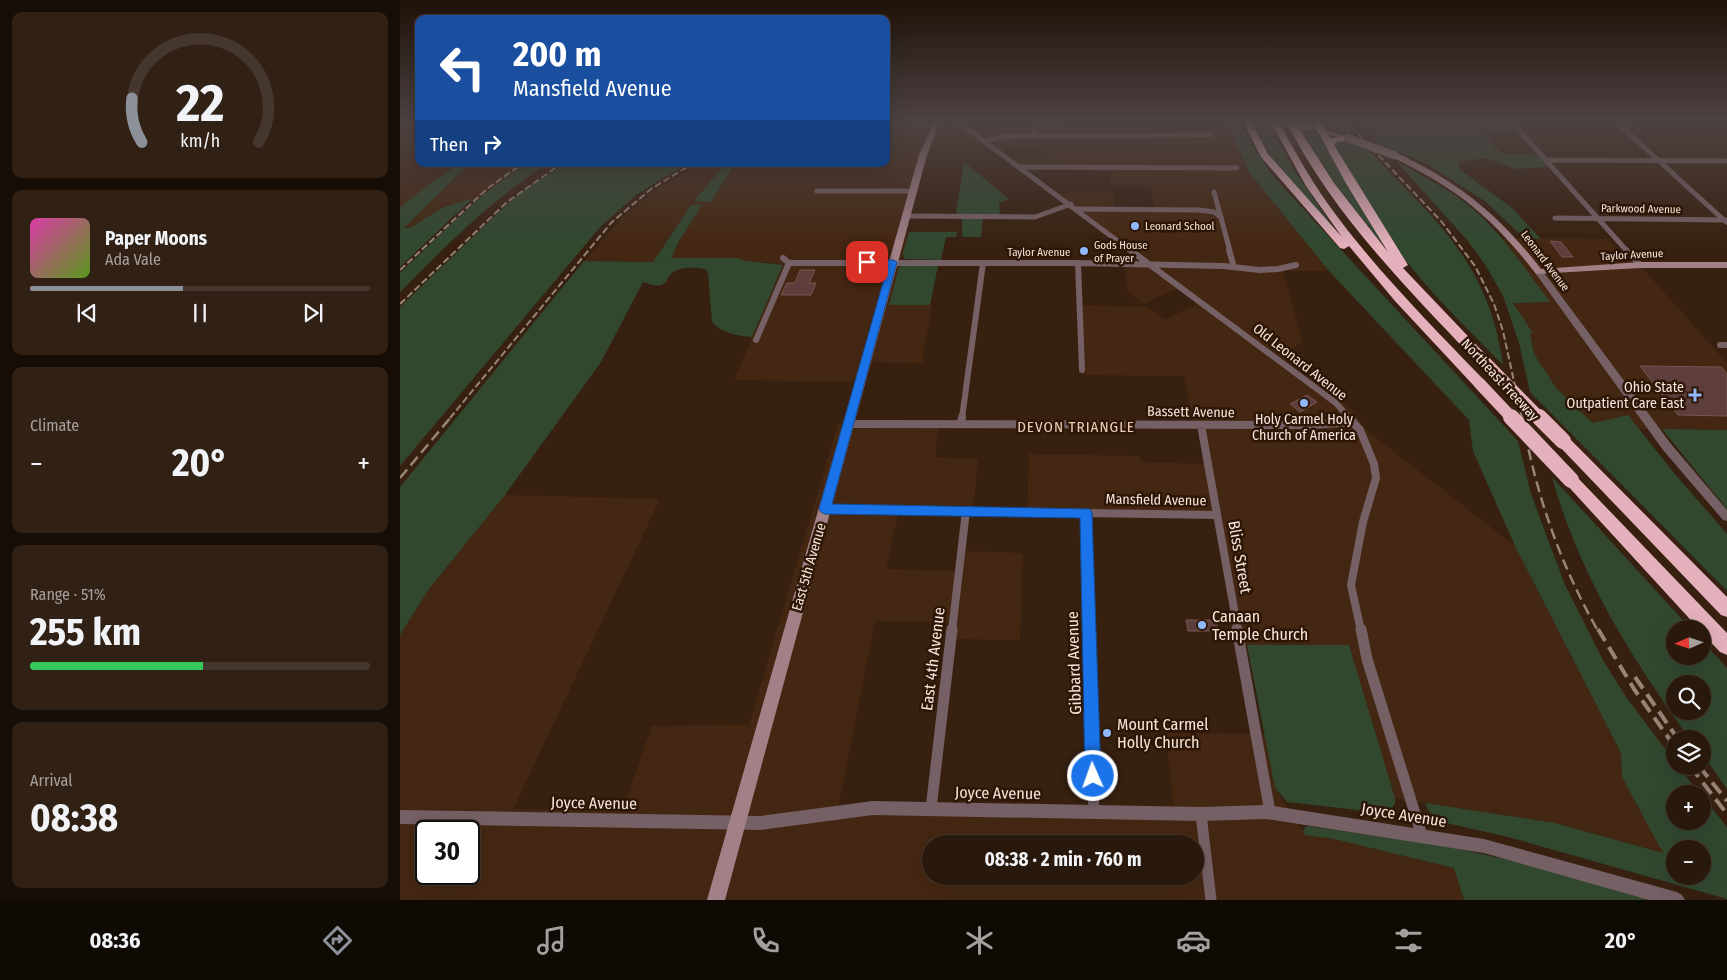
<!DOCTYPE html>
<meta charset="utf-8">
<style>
:root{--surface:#29180c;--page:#312115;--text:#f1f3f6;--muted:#a5a09d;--line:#45372d;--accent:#8c9099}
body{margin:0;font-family:"Fira Sans Condensed",sans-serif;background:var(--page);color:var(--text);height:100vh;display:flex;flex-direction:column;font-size:19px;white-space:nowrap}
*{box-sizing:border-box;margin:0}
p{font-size:16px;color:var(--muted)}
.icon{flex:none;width:28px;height:28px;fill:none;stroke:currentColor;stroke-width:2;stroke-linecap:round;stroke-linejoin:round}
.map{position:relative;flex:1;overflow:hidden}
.drawer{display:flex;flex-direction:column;gap:12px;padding:12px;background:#170d07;width:400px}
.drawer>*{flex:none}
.top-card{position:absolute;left:15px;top:15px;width:475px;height:152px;border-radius:10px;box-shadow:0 5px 20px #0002,0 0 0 1px var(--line);background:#1a4fa0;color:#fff;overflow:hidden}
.needle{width:32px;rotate:267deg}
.fabs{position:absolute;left:1266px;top:620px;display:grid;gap:10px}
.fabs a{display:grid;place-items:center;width:45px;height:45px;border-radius:50%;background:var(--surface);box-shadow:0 5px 20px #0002,0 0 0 1px var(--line);font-size:25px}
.speed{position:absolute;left:15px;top:820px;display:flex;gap:10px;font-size:25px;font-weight:700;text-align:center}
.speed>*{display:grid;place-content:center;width:65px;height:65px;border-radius:50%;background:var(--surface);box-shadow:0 5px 20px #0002,0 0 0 1px var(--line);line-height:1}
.speed .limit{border:2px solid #111;border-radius:8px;background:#fff;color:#111}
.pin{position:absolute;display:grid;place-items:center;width:42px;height:42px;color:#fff;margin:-21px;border-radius:10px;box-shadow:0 2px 8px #0006}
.me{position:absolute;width:55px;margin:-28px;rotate:358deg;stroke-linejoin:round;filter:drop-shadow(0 0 4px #0008)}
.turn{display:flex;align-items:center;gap:18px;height:105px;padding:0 15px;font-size:22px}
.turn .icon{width:65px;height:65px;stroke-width:2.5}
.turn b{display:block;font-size:35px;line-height:42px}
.then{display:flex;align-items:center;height:48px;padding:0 15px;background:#0003;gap:10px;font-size:19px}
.big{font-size:38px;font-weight:700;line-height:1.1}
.drawer .card{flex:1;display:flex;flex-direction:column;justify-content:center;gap:8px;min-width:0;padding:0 18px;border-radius:10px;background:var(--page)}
.drawer .dial{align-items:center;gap:0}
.dial svg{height:130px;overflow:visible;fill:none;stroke:var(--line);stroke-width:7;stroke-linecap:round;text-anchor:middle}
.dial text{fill:var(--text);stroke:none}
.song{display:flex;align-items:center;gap:15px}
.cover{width:60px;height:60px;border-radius:8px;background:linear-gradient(135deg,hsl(320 70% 55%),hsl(90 70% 35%))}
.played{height:5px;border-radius:2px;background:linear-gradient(90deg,var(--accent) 45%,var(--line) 45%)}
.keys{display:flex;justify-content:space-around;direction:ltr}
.heat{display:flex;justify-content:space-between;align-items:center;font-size:28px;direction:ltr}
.charge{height:8px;border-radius:4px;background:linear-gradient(90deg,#34c759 51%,var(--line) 0)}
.trip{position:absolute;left:522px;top:835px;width:282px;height:50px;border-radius:25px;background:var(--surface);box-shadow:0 5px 20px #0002,0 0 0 1px var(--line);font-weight:700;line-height:50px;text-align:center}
.dock{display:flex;height:80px;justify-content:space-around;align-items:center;background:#100a05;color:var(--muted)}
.dock .icon{width:35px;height:35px}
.dock .on{color:var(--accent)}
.dock b{font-size:22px;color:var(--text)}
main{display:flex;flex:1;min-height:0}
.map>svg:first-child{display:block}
.built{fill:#442712;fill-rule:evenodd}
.green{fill:#31482f;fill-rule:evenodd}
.building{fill:#5e3e3c;stroke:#765552}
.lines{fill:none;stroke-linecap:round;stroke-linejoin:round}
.minor-far3{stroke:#756065;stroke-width:5}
.minor-far2{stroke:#756065;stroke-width:6}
.minor-far1{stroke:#756065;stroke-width:8}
.minor{stroke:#756065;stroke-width:11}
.tertiary{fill:#756065;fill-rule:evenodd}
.secondary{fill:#a18088;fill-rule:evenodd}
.motorway{fill:#e3b0bc;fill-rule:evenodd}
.rail-far2{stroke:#988477;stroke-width:2;stroke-dasharray:7 3;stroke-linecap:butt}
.rail-far1{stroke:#988477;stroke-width:2.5;stroke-dasharray:11 5.5;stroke-linecap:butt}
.rail{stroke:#988477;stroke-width:4;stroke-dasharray:14 7;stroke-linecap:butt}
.secondary-bridge{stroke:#a18088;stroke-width:8}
.motorway-bridge-far1{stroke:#e3b0bc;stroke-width:12}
.motorway-bridge{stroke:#e3b0bc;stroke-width:16}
.route{fill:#1a73e8;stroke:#114b97}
.poi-dot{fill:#8fb8fd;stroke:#2d1606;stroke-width:2}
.labels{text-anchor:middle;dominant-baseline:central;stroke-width:5;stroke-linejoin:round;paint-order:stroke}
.far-street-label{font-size:11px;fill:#f6e5db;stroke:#2d1606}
.far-poi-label{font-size:11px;fill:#f6e5db;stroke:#2d1606;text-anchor:start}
.street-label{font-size:14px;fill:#f6e5db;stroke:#2d1606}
.poi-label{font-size:14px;fill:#f6e5db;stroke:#2d1606;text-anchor:end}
.neighbourhood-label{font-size:15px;letter-spacing:1px;fill:#eeceba;stroke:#2d1606}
.near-street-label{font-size:16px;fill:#f6e5db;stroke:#2d1606}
.near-poi-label{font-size:16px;fill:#f6e5db;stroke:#2d1606;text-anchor:start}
</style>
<main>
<section class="drawer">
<div class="card dial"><svg viewBox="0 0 100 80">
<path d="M14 69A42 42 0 1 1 86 69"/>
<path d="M14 69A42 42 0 0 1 8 42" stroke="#8c9099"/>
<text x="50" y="56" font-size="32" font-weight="700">22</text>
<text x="50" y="72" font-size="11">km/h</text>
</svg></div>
<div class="card">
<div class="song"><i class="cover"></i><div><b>Paper Moons</b><p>Ada Vale</p></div></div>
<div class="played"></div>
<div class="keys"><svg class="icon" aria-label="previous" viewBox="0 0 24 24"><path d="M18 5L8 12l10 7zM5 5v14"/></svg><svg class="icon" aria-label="pause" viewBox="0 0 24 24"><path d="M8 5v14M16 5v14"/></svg><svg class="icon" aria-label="next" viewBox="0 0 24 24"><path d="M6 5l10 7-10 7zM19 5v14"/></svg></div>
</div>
<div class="card"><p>Climate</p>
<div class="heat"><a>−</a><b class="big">20°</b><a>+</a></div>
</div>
<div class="card"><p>Range · 51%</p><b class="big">255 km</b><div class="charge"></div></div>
<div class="card"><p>Arrival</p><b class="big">08:38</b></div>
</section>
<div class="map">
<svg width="1327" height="900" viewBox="0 0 1327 900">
<rect width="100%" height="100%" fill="#372010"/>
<path class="built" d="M0 119H19V164H59L35 180 0 207Z
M528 119H638V124L660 125 662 120H805L825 124 832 135 849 172 929 271H883L903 343 880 354 937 396 955 413 966 430 1115 546 1221 753 1222 777 1263 853 1155 823 995 798 949 645H840L818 514 627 513 629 454 740 456 741 462 808 464 801 424H793L784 376 682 375 681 305 748 307 765 319 801 303 780 287 744 304 727 291 725 263H748L654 193H713L714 210H755L751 186 711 185V169L621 168 608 159 652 158 640 149H596L584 141 567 143H526L502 231 509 232 490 304 532 305 522 363 472 362 451 382 334 380 383 266 378 263 340 260 338 258H271L279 241 302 206 291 205 253 262 184 261 226 214 260 187 300 164H325L305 186 311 202 335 164H486V125H528Z
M69 164H126L97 184 80 198H73L42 208 10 228H3Z
M1124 238 1208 239 1227 260 1245 271 1327 363V430L1239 429 1228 415 1193 423 1157 389 1134 354 1130 333 1132 332 1113 302H1149L1102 239Z
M438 424H539L535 457 578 459 573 512 499 510 486 569 560 571 561 551 623 553 620 640 553 639 555 622 475 621 438 809 774 812 766 733 865 734 875 788 905 835 934 839 1054 868 1064 900H0V635L29 589 105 495 260 499 113 809 222 811 252 726 349 725ZM26 831H69V874H26ZM531 844H796V876H531Z"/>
<path class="green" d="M486 119H528V125H486Z
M638 119H827L843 129 869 171 882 186 1118 441 1131 494 1165 585 1203 660 1226 697 1275 762V766H1278L1300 794H1275V821H1302L1303 797 1327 827V899L1108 837 1038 821 1028 810 1025 803 1155 823 1263 853 1222 777 1221 753 1115 546 1073 451 1069 420 929 271 849 172 832 135 825 124 805 120H662L661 126 638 124ZM1275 849H1302V876H1275Z
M860 119H867L893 168 935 230 875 164 851 121H861Z
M895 119H912L913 124 903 123 908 130 918 134 984 243 983 245 935 184Z
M918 119H940L957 138 924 126Z
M955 119H1105L1116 131 1091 133 1086 135C1107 167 1109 149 1139 156L1148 167 1116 169 1085 158 1059 162V169L1111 207 1141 239 1124 238 1085 201 1027 164 988 147 979 145Z
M935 141C945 139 960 143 968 150 978 158 987 170 997 180 1027 210 1056 240 1076 278 1090 304 1099 335 1103 365 1067 328 1030 293 999 252 975 220 954 179 934 144Z
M996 161C1023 176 1051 190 1074 210 1104 236 1126 270 1150 302L1113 303 1133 333H1130L1134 354 1157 389 1193 423 1228 415 1274 473 1327 534V591L1130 392 1119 343 1103 296 1086 266 1067 240Z
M564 162 609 199 599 203 600 215 558 214 556 212Z
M59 164H69L4 228H10L42 208 73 198 0 267V207L35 180Z
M126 164H147C92 199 46 246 0 292V273C40 236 79 193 126 164Z
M165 164H286L237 194 201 226 0 466V307L106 205 125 189Z
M325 164H335L311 202 294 201Z
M291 205H302L279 241 271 258H338L341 260 383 265 352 337C338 336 321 333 312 322L308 273 305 269C295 267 278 266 270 275 267 277 268 279 266 282 259 289 250 284 243 282L201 362 105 495 29 589 0 635V487L184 261 253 262Z
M562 217H583L581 237H564L562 235Z
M509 232H557L556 237H546L541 260 504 259 503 254Z
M502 266H538L530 305H489L499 267Z
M1262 429 1327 430V509Z
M1152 477 1291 629H1275V656H1302L1303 642 1327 668V789L1303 755 1302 739H1290C1231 658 1179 574 1152 477ZM1275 684H1302V711H1275Z
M847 645H949L995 798V803L990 811 985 813 887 802 875 788Z
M907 826 1047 846 1126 864 1249 900H1064L1054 868 934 839 905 835 903 830Z"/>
<path class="building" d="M1150 241 1161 242 1173 257H1162Z
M400 270H415L409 283H416L411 295H381L387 283H395Z
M1240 366 1321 367 1327 374V416L1278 415Z
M907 395 917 402 900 412 890 404Z
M786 620H816L818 631H788Z"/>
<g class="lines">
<path class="minor-far3" d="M554 119 731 251
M1109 119 1227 251
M1130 119 1327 120
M1213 119 1326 222
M633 136 635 119
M585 141 599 137 622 136 811 135
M1146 160 1327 161
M620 167 837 168
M417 191H513
M814 192 830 251
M677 209 799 210 814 212 821 217
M506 216 635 217 671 204
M1155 218 1327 220"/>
<path class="minor-far2" d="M730 250 936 403 949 418
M829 250 834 267
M1226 250 1240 265
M383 258 389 263H678L823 266 860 270 878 269 896 265
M678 263 682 370
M356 340 389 263
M1320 345H1327
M562 418 583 263"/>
<path class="minor-far1" d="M948 417 960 430 974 464 976 478 963 522 951 585 961 631
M448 424 911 425 953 422
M561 424 562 417
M801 425 838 631
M425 509 817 515
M686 513 689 631
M552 631 566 511"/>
<path class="minor" d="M689 629 694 813
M837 629 870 812
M961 629 967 659 1022 836
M531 809 552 629
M801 814 811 900"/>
<path class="tertiary" d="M1136 270H1142L1271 444 1327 510V521L1323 520 1263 450 1136 274Z
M473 801 801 807 866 805 1084 839 1277 892 1282 895 1285 900H1249L1084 853 866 819 801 821 473 815 360 830 0 824V810L360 816Z"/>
<path class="secondary" d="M532 119H538L536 131 527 155 325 900H307L485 276 519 155 530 131Z
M906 124 950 137 951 138 948 140 904 127 903 126Z
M991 153H997C1060 183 1098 214 1141 269L1240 262H1327V268H1240L1136 274C1093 218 1056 187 991 157Z"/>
<path class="motorway" d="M842 119H850L868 154 942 237 906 186 869 119H877C893 148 909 177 928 204 974 268 1030 324 1085 381L1087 384 1085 387H1075L995 301 949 246 944 249 940 248 861 157Z
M885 119H893L934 183 988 252 947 185 911 119H919L930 138 951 136V140L937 142 934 145 1008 265 1003 268 1084 353 1086 356 1084 359H1074C1005 286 930 211 885 119Z
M1163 436 1168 437 1327 597V617L1321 615 1158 445 1156 441 1158 437Z
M1171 474 1176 476 1327 633V655L1320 652 1302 633V629H1299L1166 484 1163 480 1166 476Z"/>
<path class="rail-far2" d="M944 119 1041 221 1075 266 1094 304 1103 331 1122 418
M0 270 88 188 122 164
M0 304 107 202 161 164
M50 418 211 223 251 189 292 164"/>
<path class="rail-far1" d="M1122 417C1136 494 1159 562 1198 631
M0 478 51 417"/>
<path class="rail" d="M1198 629 1234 689 1275 747
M1235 677 1278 739
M1290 766 1327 814
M1299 766 1327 801"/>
<path class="secondary-bridge" d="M868 119 906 126
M948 138 994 155"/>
<path class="motorway-bridge-far1" d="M1079 356 1140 418
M1080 384 1112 418"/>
<path class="motorway-bridge" d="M1111 417 1171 480
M1139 417 1163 441"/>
</g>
<linearGradient id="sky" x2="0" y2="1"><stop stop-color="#1e1209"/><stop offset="0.49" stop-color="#4d4242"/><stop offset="1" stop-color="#4d4242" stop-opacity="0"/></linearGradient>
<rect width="1327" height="245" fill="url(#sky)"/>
<path class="route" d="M464 260H493L497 262 432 504 690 509 692 513 701 776 699 781 693 783 687 781 685 776 680 518 425 514 421 512 419 509 488 265H467L463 262Z"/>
<g class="poi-dot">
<circle cx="735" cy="226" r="5"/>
<circle cx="684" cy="251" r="5"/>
<path d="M1292.5 387.5h5v5h5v5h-5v5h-5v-5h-5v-5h5z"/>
<circle cx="904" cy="403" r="5"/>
<circle cx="802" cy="625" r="5"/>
<circle cx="707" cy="733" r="5"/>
</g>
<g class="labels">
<g class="far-street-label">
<text transform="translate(1241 209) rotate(1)">Parkwood Avenue</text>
<text x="639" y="252">Taylor Avenue</text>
<text transform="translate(1232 255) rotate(-3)">Taylor Avenue</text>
<text transform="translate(1145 261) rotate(53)">Leonard Avenue</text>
</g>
<g class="far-poi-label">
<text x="745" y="226">Leonard School</text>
<text x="694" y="245">Gods House<tspan x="694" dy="13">of Prayer</tspan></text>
</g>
<g class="street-label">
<text transform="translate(900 362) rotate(38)">Old Leonard Avenue</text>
<text transform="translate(1100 380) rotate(47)">Northeast Freeway</text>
<text transform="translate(791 412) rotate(1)">Bassett Avenue</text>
<text transform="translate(756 500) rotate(1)">Mansfield Avenue</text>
<text transform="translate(409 567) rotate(-74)">East 5th Avenue</text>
</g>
<g class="poi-label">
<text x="1284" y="387">Ohio State<tspan x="1284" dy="16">Outpatient Care East</tspan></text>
<text x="904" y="419" text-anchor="middle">Holy Carmel Holy<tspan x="904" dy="16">Church of America</tspan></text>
</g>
<g class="neighbourhood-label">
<text x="676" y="427">DEVON TRIANGLE</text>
</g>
<g class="near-street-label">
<text transform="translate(840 557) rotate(80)">Bliss Street</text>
<text transform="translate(533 659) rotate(-83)">East 4th Avenue</text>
<text transform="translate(674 663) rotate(-92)">Gibbard Avenue</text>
<text transform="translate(598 793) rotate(1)">Joyce Avenue</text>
<text transform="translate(194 803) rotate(1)">Joyce Avenue</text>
<text transform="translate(1004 815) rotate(9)">Joyce Avenue</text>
</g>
<g class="near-poi-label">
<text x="812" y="616">Canaan<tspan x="812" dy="18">Temple Church</tspan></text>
<text x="717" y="724">Mount Carmel<tspan x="717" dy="18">Holly Church</tspan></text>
</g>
</g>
</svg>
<div class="fabs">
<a><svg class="needle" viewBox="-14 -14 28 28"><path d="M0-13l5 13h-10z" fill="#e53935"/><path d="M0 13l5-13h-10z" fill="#a5a09d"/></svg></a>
<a><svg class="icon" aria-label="search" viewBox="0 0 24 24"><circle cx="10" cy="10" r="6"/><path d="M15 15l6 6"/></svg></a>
<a><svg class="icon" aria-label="layers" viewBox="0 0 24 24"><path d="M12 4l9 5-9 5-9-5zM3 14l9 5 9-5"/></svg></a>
<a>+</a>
<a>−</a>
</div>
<div class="speed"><div class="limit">30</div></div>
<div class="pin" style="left:467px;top:262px;background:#d93025"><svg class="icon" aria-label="arrive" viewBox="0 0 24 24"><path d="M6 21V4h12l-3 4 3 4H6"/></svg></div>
<svg class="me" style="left:693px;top:776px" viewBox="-20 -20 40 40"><circle r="17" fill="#1a73e8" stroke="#fff" stroke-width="3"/><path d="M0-11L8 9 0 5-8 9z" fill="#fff"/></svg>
<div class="trip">08:38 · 2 min · 760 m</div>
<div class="top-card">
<div class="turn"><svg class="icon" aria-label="left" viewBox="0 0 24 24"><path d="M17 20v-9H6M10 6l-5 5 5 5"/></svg><div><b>200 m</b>Mansfield Avenue</div></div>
<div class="then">Then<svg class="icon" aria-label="right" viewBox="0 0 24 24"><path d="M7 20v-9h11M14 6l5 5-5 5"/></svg></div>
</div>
</div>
</main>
<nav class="dock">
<b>08:36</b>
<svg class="icon on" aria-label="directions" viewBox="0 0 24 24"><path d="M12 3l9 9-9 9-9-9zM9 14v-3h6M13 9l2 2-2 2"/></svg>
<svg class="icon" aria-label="music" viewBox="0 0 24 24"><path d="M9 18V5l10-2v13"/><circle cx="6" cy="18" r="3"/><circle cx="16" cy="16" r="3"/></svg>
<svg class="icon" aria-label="phone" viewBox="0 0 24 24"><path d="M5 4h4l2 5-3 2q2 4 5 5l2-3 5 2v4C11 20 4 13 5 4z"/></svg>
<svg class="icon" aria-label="climate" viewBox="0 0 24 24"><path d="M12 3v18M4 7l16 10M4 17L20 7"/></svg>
<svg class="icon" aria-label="car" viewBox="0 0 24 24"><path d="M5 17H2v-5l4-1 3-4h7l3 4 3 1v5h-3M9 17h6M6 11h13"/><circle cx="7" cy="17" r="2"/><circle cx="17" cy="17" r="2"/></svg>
<svg class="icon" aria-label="filters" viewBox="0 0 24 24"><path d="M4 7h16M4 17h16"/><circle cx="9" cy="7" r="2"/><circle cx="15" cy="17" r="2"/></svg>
<b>20°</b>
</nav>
